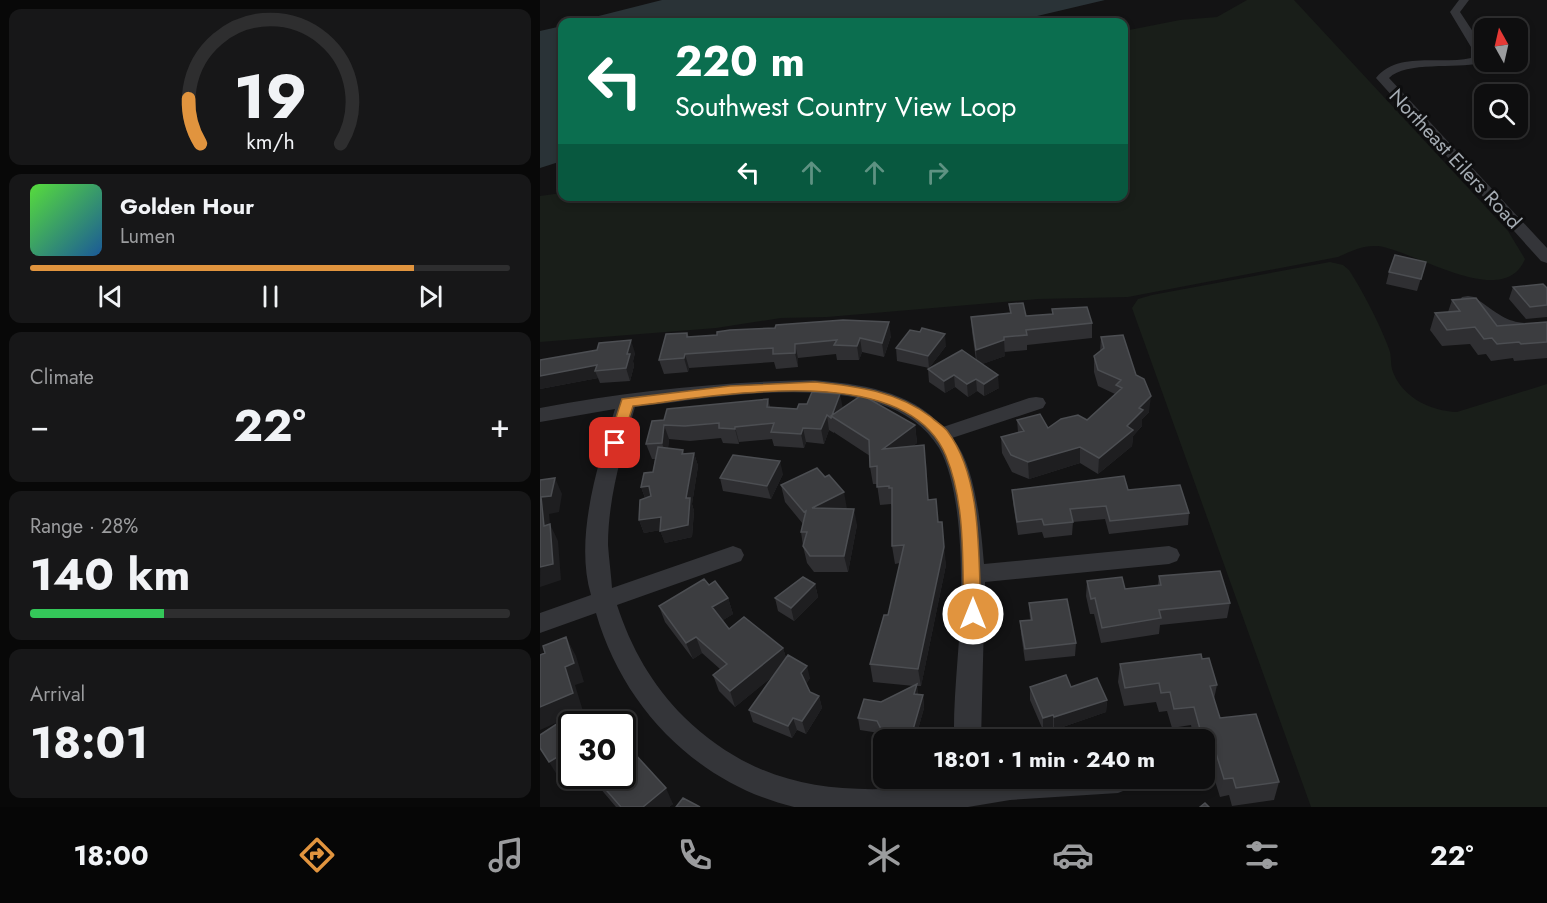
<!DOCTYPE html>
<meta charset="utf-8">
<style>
:root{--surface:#0e0e0f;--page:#171718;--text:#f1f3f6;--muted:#9b9c9e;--line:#2e2e2f;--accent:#e1943e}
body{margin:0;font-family:Jost,sans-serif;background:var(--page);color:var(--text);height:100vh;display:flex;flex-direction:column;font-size:22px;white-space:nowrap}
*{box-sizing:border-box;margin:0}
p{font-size:20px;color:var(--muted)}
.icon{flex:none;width:33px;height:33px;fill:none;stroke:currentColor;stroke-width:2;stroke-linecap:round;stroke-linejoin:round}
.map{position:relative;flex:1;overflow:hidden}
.sheet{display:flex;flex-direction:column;gap:9px;padding:9px;background:#080808;width:540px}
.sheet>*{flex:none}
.top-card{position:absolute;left:18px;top:18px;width:570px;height:183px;border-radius:12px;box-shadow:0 3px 9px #0003,0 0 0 2px var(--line);background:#0b6e4f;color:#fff;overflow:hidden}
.needle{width:39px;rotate:352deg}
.fabs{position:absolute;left:934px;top:18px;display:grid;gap:12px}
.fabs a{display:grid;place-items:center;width:54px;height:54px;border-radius:12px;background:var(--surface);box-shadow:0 3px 9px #0003,0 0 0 2px var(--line);font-size:30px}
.speed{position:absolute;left:18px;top:711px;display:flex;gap:12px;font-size:30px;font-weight:700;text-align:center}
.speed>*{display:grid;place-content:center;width:78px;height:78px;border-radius:50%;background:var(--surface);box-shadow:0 3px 9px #0003,0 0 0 2px var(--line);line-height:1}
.speed .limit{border:3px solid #111;border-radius:9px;background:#fff;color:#111}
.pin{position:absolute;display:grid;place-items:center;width:51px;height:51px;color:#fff;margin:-26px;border-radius:12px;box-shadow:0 3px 9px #0006}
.me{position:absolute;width:66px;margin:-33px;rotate:0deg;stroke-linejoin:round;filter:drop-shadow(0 0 4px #0008)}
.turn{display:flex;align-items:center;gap:21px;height:126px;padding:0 18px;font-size:27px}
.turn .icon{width:78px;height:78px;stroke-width:2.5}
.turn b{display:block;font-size:42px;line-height:51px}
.lanes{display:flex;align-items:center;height:57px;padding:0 18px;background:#0003;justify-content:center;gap:30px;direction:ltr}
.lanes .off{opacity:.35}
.big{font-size:45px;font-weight:700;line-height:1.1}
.sheet .card{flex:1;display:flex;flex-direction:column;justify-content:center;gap:9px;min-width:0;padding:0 21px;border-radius:12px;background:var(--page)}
.sheet .dial{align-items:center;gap:0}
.dial svg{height:156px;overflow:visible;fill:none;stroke:var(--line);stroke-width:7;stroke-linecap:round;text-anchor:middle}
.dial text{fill:var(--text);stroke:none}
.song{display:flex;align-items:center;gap:18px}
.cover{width:72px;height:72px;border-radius:9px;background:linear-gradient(135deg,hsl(110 70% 55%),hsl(210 70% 35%))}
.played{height:6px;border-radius:3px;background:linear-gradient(90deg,var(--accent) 80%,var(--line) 80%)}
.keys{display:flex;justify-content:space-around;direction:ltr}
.heat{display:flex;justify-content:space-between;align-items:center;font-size:33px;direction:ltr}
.charge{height:9px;border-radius:4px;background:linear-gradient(90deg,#34c759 28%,var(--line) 0)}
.trip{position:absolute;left:333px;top:729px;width:342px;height:60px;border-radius:12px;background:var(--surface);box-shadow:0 3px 9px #0003,0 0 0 2px var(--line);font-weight:700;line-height:60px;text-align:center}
.dock{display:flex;height:96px;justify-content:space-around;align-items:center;background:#060606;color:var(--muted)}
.dock .icon{width:42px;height:42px}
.dock .selected{color:var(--accent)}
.dock b{font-size:27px;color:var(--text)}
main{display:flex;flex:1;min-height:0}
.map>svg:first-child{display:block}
.green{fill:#191e19}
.water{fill:#2a3337}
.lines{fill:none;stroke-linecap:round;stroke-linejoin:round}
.minor{fill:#343539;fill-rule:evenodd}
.wall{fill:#2f2f32}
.shaded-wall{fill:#1e1e20}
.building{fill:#3c3d40;stroke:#4c4e52;stroke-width:1.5}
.route{fill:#e1943e;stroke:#926028;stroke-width:1.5}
.labels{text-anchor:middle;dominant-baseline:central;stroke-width:6;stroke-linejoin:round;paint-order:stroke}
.far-street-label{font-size:20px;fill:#a5acb3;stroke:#0e0e0f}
</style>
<main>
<section class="sheet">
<div class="card dial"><svg viewBox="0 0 100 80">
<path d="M14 69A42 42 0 1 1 86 69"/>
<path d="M14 69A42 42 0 0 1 8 46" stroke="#e1943e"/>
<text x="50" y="56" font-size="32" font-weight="700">19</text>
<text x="50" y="72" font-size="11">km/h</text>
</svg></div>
<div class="card">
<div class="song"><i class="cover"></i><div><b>Golden Hour</b><p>Lumen</p></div></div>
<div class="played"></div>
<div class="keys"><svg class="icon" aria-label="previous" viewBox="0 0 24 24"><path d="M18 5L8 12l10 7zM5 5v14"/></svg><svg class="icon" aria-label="pause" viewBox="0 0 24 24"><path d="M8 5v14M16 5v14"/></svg><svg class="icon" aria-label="next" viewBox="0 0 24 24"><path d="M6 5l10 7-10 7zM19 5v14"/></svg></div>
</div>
<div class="card"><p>Climate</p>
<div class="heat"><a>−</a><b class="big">22°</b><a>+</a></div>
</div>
<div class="card"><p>Range · 28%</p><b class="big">140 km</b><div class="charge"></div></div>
<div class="card"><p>Arrival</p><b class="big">18:01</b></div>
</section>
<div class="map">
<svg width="1007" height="807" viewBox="0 0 1007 807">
<rect width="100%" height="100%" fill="#131314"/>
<path class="green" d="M707 0H754L968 231 985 259C964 311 875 251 838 246 823 245 811 251 798 257L588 297 498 299 287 317 241 318 176 328 0 342V196L22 193V196H584V31L640 20 677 17Z
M790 262 803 265 809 270C822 290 841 326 849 349 852 356 850 365 853 372 863 398 891 411 917 412L1007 384V807H771L592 308 598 299 612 295Z"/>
<path class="water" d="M122 0H565L472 22H35Z
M22 26V161L0 168V31Z"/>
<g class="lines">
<path class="minor" d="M919 0H929L920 12 943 47 944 53 940 63C916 69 866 61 849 78L1007 248V263L1001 261 836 78C857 51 901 65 931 58V47L910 12Z
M928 296 934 297C966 319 967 325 1007 323V333C963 337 957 329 922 305L919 301 922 297Z
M273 380C319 384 370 390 403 427L489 398 496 397 503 398 506 403 503 408 412 438C436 464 441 529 444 564L629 546 637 549 640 555 637 561 629 564 445 582 441 740H414C413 687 422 634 421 581 421 544 418 481 399 448 348 363 177 398 95 407 82 452 68 498 68 545 69 559 71 574 72 588L193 546 201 549 204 555 201 561 77 605C91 648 112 685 144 717 212 783 286 795 379 787 398 785 417 781 437 779 453 777 471 778 487 778 522 778 556 778 591 778L588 789 578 793 470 800 428 807H254C158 784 83 708 56 613L0 633V613L51 595C34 538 58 464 75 409L0 422V408C89 391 182 382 273 380Z"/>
</g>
<path class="wall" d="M886 262 877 291 846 284 849 272Z
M973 287 1007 288V317L986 319 969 299Z
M912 300 957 326 1007 322V358L974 361 973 358 951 361 946 354 938 355 930 344 902 346 890 330 895 313 908 312Z
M469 304 486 316 512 314V309L552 323V338L487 345V350L464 352 465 356 442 364 459 388 444 396 437 391 428 397 415 387 405 393 389 382 388 369 436 360 432 332 431 317 470 314Z
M147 333 149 337 351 336 344 357 322 352 319 360H297L296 354 258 358V367L236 369 234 362 149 368 148 372 124 374 119 360Z
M561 337 596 375 609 412 602 419V426L593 436 592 446 558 474 540 463 489 479 472 472 462 453 461 437 478 432 477 420 508 428 547 420 575 394 558 386 554 372V356L560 352Z
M406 346 389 368 357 361 356 348Z
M95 353 93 361 94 366 90 381 60 383 58 378 0 389V360Z
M228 399 230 407 257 409 303 408 375 425 377 443 373 446 386 462 388 500 398 522 406 565 381 686H377L378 695H383L384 708 375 740H344V741L339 733 320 730 318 718 341 702 374 686 333 682 330 664 348 615 360 563 355 564 352 546V506L351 504 340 505 337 484H333L330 467V456L295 433 294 432V433L289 430 284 444 266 442 264 448 234 446 232 439 199 442V444L183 443 181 438 150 441 129 439 128 448 143 450 144 454 154 453 158 466 152 504 154 511 152 537 125 543 120 530 104 533 99 520 105 498 101 487 113 472 115 459H112L106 444 124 420Z
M243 474 231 499 183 491 180 478Z
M241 485 307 509 317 525 308 572H274L267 563 263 546 261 532 263 524 245 502Z
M472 490H588L649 513 648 525 569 534 565 519 533 522 532 535 504 538 502 532 478 535 473 503Z
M619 576 690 603 687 618 620 625 619 634 561 643 554 614H550L546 596 547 581 585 589 618 585Z
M275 584 278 597 254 621 238 611 235 598Z
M169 585 188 598 193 614 183 620 189 629 243 648 246 658 270 678 266 684 270 692 279 696 282 708 266 734 257 730 252 738 213 722 209 710 233 676 195 707 179 691 173 675 180 669 162 653 153 659 125 622 119 606Z
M489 603 536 643 535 656 485 661 481 634 480 621 490 620Z
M662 659 677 685 674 699 680 718 739 782 734 800 692 806 689 795 680 797 671 768 664 769V740H654L651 725 632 728 627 711 619 712 616 702 584 706 578 682 580 664Z
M490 687H531L567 700 566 712 514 730 513 727 503 730 490 700Z
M91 756 133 804 129 807H76L54 781 41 790 32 776H82Z"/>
<path class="shaded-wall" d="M349 322 351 336 344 357 342 343Z
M405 334 406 346 389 368 388 356Z
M320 338 322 352 319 360 317 346Z
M91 340 95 353 93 361 94 366 90 381 86 368 87 354Z
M464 340 465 356 437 366 436 350Z
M255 344 258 358V367L255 353Z
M145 354 149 368 148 372 144 358Z
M57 365 55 371 58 378 0 389V376Z
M414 375 415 387 405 393 404 381Z
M458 375 459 388 444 396V384Z
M436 379 437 391 428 397 427 384Z
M300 394 303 409 292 416Z
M611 396 609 412 602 419V426L593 436 592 446 558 474 559 458 587 426 599 408Z
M287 415 289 430 284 444 281 429Z
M124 425 129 439 127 458 122 443Z
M375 425 377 443 345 466 343 449Z
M195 427 199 442V444L195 429Z
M263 428 266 442 264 448 261 434Z
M540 447V463L489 479 488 462Z
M154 453 158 466 152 504 154 511 152 537 125 543 120 531 146 498Z
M240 461 243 474 231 499 227 486Z
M15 478 22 494 19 512 9 514 10 524 18 541 21 580 0 587 1 497Z
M109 486 114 499 106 500 101 487Z
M304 492 307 509 272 508Z
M314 509 317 525 308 572 304 556Z
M121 517 126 529 104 533 99 520Z
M402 522 406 565 381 686 378 669Z
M275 584 278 597 254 621 251 608Z
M188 598 193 614 177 624 172 607Z
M26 637 36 656 44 682 35 685 43 711 0 730V707L25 667Z
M156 637 162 653 153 659 146 643Z
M243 648 248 664 195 707 190 691Z
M267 666 270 678 265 686 261 673Z
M377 684 378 697 374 694Z
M383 695 384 708 375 740H370Z
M279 696 282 708 266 734 262 721Z
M567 700 566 712 514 730V717Z
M513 715V727L503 730V718Z
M253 718 257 730 252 738 248 726Z
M19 756 29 771 19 778 9 762Z
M32 776H51L54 781 41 790Z
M126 788 133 804 129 807H103Z"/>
<path class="building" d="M855 255 886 262 881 279 849 272Z
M1003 284 1007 288V305L990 307 973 287Z
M936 298 957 326 1007 322V342L981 344 979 342 957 344 952 338 944 339 935 327 907 330 895 313 920 311 912 300Z
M483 303 486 316 513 314 512 309 547 307 552 323 486 330 487 335 464 337V340L436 350 431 317 471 313 469 304Z
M303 320 349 322 342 343 320 338 317 346 294 345 297 340 255 344V353L233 354V348L145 354 144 358 119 360 126 334 147 333V337L177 335V332L190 330 235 328 236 325Z
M382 328 405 334 388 356 356 348 370 330 380 332Z
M583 335 596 375 604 379 611 396 599 408 603 410 587 426 593 430 559 458 540 447 488 462 471 455 461 437 484 431 477 420 500 414 508 428 521 419 538 415 547 420 582 388 576 385 581 380 558 370 554 356 564 348 561 337Z
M91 340 87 354H90L86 368 55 371 57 365 0 376V360L57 350 59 343Z
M422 350 458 375 444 384 436 379 427 384 414 375 404 381 388 369Z
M272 392 300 394 291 418 287 415 281 429 263 428 261 434 231 432 234 423 195 427V429L179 428V423L145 426 124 425 122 443 106 444 112 421 124 420 127 409 228 399 227 407 257 409 259 404H267Z
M322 395 375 425 343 449 384 445 388 500 396 499 398 522H402L404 547 378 669 330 664 344 615H348L364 545 352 546V488H349V486L337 487V466L330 467 329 440 291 416Z
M118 447 143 450 142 454 154 453 146 498H150L148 525 120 531 121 517 99 520 100 500 111 496 109 486 101 487 104 473 113 472Z
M193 455 240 461 227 486 180 478Z
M277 468 285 477 289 475 304 492 272 508 314 509 304 556H270L263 546 267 532H261L266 511 264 512 241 485Z
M584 476 588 490 640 485 649 513 570 521 566 506 530 509 533 522 504 525 502 519 477 522 472 490Z
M15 478 11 496 1 497 4 526 10 524 13 564 0 567V480Z
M680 571 690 603 619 610 621 618 562 628 555 598 551 599 547 581 582 577 585 589 621 585 619 576Z
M263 577 275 584 251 608 235 598Z
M164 579 169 585 175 581 188 598 172 607 189 629 204 617 243 648 190 691 173 675 187 664 156 637 146 643 119 606Z
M527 599 536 643 485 649 480 621 492 620 489 603Z
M26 637 34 663 25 667 33 693 0 707V655L5 653 3 646Z
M661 654 662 659 669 658 677 685 670 686 680 718 716 714 739 782 696 788 693 778 684 779 675 750 666 751 664 746V740H663L654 707 634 709 630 692 621 693 619 683 585 688 580 664Z
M248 655 267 666 261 673 270 692 279 696 262 721 253 718 248 726 209 710Z
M526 675 531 687 557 678 567 700 514 717 513 715 503 718 490 687Z
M377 684 374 694 383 695 370 740 346 739 337 721 318 718 324 699 341 702Z
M38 710 49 724H32V774L19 756 9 762 0 748V735Z
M64 719 68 724H55Z
M82 745 91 756 94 753 126 788 103 807H81L54 776H82Z
M143 798 160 807H136Z
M665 803 669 807H660Z"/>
<path class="route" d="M275 382C316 386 357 391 391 417 396 422 404 426 408 432 443 479 438 559 441 614L439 619 433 621 427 619 424 614C422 562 426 505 406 456 366 358 174 397 93 406L80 446 75 448 68 443 82 399 190 386Z"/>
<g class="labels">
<g class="far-street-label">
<text transform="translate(915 159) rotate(47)">Northeast Eilers Road</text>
</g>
</g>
</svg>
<div class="fabs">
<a><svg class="needle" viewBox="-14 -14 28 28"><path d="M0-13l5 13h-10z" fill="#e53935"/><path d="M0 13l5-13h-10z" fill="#9b9c9e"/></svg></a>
<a><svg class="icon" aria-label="search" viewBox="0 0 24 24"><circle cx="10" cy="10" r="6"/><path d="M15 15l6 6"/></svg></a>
</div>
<div class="speed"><div class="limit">30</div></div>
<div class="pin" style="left:75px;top:443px;background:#d93025"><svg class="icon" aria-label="arrive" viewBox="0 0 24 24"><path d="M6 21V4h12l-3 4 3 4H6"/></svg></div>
<svg class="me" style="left:433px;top:614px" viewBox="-20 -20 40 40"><circle r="17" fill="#e1943e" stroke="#fff" stroke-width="3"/><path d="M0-11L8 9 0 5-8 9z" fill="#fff"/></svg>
<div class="trip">18:01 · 1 min · 240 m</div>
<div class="top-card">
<div class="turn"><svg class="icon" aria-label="left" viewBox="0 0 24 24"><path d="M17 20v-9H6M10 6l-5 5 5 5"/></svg><div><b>220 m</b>Southwest Country View Loop</div></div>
<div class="lanes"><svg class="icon" aria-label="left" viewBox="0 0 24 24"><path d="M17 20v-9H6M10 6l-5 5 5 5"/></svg><svg class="icon off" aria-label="ahead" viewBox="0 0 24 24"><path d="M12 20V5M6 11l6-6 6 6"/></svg><svg class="icon off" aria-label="ahead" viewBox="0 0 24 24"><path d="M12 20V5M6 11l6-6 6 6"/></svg><svg class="icon off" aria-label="right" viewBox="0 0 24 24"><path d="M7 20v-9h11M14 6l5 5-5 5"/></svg></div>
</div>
</div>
</main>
<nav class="dock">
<b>18:00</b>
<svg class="icon selected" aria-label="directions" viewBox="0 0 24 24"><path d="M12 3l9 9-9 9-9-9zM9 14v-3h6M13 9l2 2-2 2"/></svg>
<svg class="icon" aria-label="music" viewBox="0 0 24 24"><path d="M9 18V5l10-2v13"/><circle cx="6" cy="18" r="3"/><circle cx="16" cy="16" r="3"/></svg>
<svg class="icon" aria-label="phone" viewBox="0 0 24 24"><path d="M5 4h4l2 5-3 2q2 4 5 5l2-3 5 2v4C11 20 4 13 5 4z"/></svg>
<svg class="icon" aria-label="climate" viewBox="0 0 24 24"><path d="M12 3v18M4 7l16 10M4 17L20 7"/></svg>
<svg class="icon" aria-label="car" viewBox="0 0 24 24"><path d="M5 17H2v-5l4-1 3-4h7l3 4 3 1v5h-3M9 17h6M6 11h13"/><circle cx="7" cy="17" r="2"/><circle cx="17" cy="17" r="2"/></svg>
<svg class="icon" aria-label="filters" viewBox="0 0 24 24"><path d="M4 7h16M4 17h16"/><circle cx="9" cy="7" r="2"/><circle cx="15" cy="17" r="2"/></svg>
<b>22°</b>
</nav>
